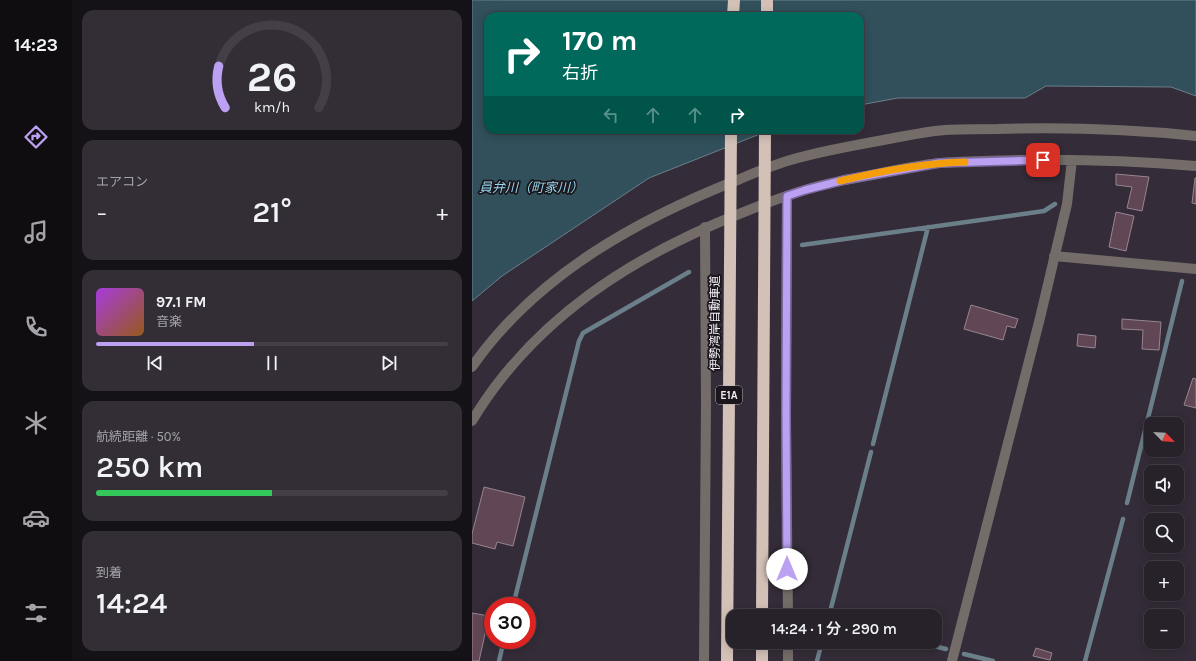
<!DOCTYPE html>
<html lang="ja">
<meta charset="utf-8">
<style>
:root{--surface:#27212a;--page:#332e36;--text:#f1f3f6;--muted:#a4a3a8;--line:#433e47;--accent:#bca0f2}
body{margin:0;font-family:Karla,"Noto Sans JP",sans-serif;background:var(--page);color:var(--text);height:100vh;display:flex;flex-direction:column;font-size:15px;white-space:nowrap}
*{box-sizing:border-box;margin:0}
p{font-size:13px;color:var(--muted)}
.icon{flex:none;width:22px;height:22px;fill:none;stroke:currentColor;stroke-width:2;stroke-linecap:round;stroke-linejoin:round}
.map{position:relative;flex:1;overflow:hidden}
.side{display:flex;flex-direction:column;gap:10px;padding:10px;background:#151217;width:400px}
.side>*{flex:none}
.guide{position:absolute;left:12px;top:12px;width:380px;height:122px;border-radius:12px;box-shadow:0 2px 10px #0003,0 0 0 1px var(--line);background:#00695c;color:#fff;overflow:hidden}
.needle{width:26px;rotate:115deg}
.fabs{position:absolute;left:672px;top:417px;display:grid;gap:8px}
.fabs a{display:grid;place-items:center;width:40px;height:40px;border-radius:8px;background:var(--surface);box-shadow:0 2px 10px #0003,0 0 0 1px var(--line);font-size:20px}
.speed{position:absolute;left:12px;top:597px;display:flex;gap:8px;font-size:20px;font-weight:700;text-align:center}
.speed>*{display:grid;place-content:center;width:52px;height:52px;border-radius:50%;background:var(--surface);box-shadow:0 2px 10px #0003,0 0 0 1px var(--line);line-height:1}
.speed .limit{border:6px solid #d22;background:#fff;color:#111}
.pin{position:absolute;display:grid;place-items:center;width:34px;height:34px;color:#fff;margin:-17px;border-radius:8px;box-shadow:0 2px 6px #0006}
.me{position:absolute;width:44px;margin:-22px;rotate:0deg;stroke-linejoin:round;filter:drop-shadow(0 0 3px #0008)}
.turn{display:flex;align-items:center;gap:14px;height:84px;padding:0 12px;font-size:18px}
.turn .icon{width:52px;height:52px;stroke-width:2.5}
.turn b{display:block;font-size:28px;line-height:34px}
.lanes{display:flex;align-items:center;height:38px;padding:0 12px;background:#0003;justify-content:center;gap:20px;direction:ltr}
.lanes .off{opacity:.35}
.big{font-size:30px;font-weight:600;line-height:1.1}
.side .card{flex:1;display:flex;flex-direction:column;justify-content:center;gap:6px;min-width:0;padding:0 14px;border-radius:12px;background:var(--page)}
.side .dial{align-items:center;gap:0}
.dial svg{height:104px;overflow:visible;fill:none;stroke:var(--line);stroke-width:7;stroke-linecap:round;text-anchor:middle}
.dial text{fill:var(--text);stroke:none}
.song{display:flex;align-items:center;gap:12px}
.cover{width:48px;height:48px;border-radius:6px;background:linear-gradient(135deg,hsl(280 70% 55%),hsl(30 70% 35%))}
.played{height:4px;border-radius:2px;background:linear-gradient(90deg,var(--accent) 45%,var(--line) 45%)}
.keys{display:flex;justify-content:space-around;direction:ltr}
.heat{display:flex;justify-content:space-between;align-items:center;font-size:22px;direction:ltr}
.charge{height:6px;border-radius:3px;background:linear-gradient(90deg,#34c759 50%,var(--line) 0)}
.trip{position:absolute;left:254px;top:609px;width:216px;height:40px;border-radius:12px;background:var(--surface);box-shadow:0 2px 10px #0003,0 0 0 1px var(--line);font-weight:600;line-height:40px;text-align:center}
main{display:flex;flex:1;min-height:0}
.tab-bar{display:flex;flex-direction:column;width:72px;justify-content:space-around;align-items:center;background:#100d11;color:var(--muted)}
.tab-bar .icon{width:28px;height:28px}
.tab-bar .active{color:var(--accent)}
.tab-bar b{font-size:18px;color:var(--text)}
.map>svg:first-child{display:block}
.water{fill:#31505c;stroke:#6b7f8a}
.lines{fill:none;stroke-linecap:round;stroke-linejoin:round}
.stream{stroke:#6b7f8a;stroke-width:4.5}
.building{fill:#614756;stroke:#97858f}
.minor{stroke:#746c69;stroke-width:10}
.motorway{stroke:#d3c1b7;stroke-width:12}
.motorway-bridge{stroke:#d3c1b7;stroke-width:12}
.route-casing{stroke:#7a689d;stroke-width:10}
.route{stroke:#bca0f2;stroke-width:7}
.slow{stroke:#f59e0b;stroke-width:7}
.labels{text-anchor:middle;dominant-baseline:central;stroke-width:3.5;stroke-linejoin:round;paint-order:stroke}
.shield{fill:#1a161b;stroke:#b2acb4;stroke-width:1}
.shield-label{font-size:11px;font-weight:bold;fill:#f3edf5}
.street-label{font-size:12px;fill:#f3edf5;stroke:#1a161b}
.water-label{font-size:13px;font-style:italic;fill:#96d4ec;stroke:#1a161b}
</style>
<main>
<nav class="tab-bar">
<b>14:23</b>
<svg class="icon active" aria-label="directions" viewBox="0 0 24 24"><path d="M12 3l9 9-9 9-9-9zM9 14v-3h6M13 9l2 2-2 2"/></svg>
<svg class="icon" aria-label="music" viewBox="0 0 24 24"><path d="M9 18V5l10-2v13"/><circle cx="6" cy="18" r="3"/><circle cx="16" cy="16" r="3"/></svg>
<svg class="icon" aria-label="phone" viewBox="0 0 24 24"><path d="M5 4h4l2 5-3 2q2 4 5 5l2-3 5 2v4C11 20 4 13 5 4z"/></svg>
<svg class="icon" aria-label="climate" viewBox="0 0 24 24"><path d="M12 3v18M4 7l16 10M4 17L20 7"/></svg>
<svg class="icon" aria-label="car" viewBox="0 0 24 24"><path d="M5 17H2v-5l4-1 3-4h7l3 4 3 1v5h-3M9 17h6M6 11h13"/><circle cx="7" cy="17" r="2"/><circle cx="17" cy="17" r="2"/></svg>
<svg class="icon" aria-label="filters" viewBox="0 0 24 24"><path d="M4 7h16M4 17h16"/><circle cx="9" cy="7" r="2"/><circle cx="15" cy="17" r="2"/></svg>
</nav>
<section class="side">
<div class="card dial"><svg viewBox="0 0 100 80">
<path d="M14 69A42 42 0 1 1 86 69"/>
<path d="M14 69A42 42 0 0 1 9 37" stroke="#bca0f2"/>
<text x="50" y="56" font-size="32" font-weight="700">26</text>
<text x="50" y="72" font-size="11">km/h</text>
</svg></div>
<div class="card"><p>エアコン</p>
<div class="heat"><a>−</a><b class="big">21°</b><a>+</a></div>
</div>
<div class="card">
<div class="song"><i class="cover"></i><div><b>97.1 FM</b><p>音楽</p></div></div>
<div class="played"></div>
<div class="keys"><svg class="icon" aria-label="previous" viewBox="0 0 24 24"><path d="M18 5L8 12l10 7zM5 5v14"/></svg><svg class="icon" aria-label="pause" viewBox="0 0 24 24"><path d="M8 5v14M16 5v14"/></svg><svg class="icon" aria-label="next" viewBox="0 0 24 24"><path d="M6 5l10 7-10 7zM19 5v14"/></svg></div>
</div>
<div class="card"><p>航続距離 · 50%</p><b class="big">250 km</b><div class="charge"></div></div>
<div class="card"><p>到着</p><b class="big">14:24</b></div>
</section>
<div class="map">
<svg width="724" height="661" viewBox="0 0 724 661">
<rect width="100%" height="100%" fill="#342c38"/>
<path class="water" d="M0 0H724V96L699 87 574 86 553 98H426L388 105V16H16V130H298L177 178 30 276 0 301Z"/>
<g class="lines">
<path class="stream" d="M330 245 572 211 583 204
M401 444 456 227
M655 503 710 281
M41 606 107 341 111 333 217 272
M357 616 399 452
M446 642 474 649
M492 654 521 661
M27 661 32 640
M345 661 350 642
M613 661 651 519"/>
</g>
<path class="building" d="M644 174 677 177 670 211 655 208 660 187 644 185Z
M723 178H724V204L720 203Z
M644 212 662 216 654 251 637 247Z
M499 305 546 319 543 328 535 326 531 340 492 329Z
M650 319 689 322 687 350 670 349 671 330 650 329Z
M606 334 624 336 623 348 605 346Z
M721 378 724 379V408L712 405Z
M12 487 53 497 41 546 25 542 23 549 0 543V534Z
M0 613 17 616 7 661H0Z
M564 648 580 653 578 660 561 656Z"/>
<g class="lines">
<path class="minor" d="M315 196 314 427 316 616
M582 256 724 269
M0 367C64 275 166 219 268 179 282 173 297 167 312 162 343 152 374 147 406 141 428 137 450 132 473 130 490 129 507 129 525 129 591 127 658 129 724 136
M0 421C62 318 162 255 272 212 292 204 312 196 333 190 355 183 378 179 400 175 423 170 446 165 468 163 494 161 520 161 545 160 605 159 664 161 724 166
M316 642V661
M232 661 234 404 233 227
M480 661 568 318 595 204 600 160"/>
<path class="motorway" d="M261 16 262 0
M295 16V0
M290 661V642"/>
<path class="motorway-bridge" d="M290 616 293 130
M255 661 259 130"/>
</g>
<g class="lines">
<defs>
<path id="route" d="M315 569 314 411 315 196 333 190 372 180 467 163 571 160"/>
</defs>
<use href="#route" class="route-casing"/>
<use href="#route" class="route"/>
<path class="slow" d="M368 181C409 171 451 163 493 162"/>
</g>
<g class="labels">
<rect class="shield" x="244" y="386" width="26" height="18" rx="3"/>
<g class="shield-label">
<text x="257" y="395">E1A</text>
</g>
<g class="street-label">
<text transform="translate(243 323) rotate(-90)">伊勢湾岸自動車道</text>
</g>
<g class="water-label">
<text x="59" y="187">員弁川（町家川）</text>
</g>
</g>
</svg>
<div class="fabs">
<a><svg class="needle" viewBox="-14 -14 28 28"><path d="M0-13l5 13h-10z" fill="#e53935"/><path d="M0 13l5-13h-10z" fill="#a4a3a8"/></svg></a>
<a><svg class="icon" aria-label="sound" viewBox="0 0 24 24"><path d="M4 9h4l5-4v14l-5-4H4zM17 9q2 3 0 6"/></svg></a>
<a><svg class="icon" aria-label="search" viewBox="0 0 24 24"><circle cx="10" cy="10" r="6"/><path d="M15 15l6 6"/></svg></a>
<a>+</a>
<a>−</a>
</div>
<div class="speed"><div class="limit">30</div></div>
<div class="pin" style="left:571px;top:160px;background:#d93025"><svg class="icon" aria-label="arrive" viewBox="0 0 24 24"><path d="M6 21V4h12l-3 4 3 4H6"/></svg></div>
<svg class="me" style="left:315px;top:569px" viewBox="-20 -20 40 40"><circle r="19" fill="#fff"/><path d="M0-13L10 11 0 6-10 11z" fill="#bca0f2"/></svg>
<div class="trip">14:24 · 1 分 · 290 m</div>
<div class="guide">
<div class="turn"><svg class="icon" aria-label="right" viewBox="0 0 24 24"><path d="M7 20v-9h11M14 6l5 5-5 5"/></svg><div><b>170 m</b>右折</div></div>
<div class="lanes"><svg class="icon off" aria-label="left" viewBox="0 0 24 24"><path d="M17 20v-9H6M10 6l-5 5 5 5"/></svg><svg class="icon off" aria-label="ahead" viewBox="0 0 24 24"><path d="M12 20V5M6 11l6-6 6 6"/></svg><svg class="icon off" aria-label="ahead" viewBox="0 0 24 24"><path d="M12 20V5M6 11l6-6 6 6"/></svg><svg class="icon" aria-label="right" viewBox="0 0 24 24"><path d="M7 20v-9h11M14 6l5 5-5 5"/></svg></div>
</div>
</div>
</main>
